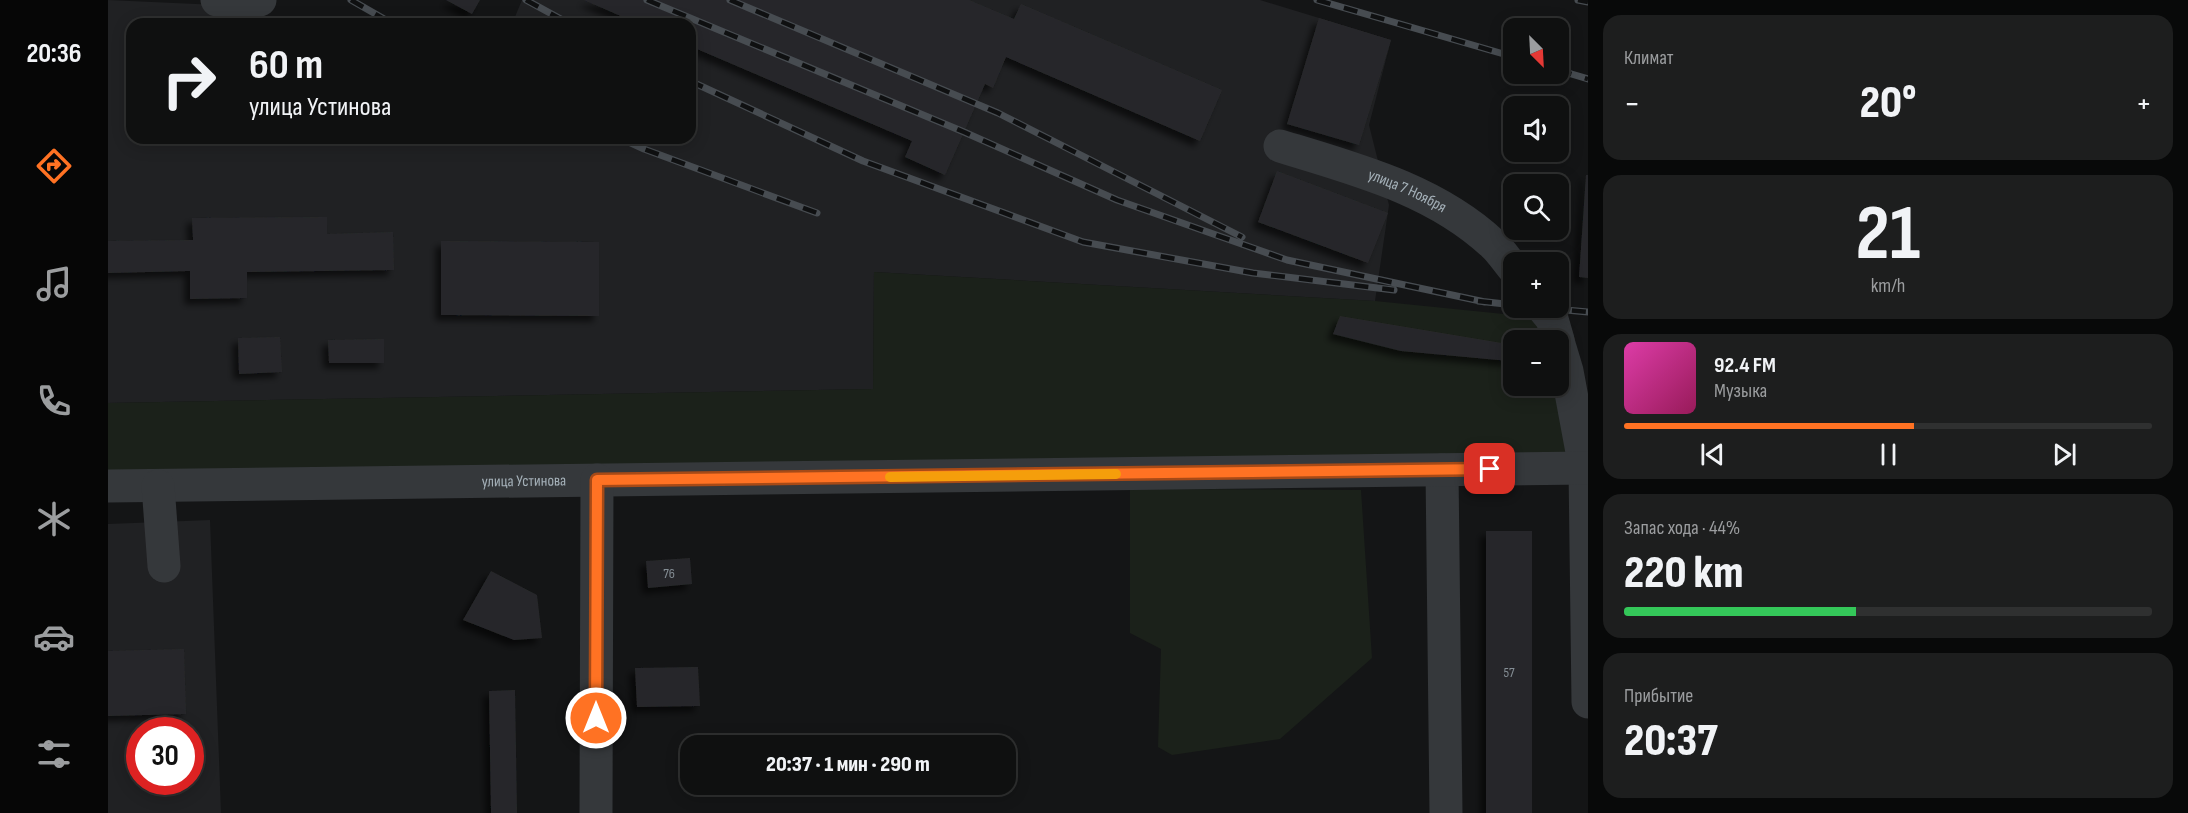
<!DOCTYPE html>
<html lang="ru">
<meta charset="utf-8">
<style>
:root{--surface:#0f1010;--page:#1d1e1e;--text:#f1f3f6;--muted:#9b9d9f;--line:#2f3030;--accent:#ff7223}
body{margin:0;font-family:"Sofia Sans Condensed",sans-serif;background:var(--page);color:var(--text);height:100vh;display:flex;flex-direction:column;font-size:22px;white-space:nowrap}
*{box-sizing:border-box;margin:0}
p{font-size:20px;color:var(--muted)}
.icon{flex:none;width:33px;height:33px;fill:none;stroke:currentColor;stroke-width:2;stroke-linecap:round;stroke-linejoin:round}
.map{position:relative;flex:1;overflow:hidden}
.details{display:flex;flex-direction:column;gap:15px;padding:15px;background:#080909;width:600px}
.details>*{flex:none}
.top-card{position:absolute;left:18px;top:18px;width:570px;height:126px;border-radius:18px;box-shadow:0 3px 15px #0003,0 0 0 2px var(--line);background:#0f1010;color:var(--text);overflow:hidden}
.needle{width:39px;rotate:156deg}
.fabs{position:absolute;left:1395px;top:18px;display:grid;gap:12px}
.fabs a{display:grid;place-items:center;width:66px;height:66px;border-radius:12px;background:var(--surface);box-shadow:0 3px 15px #0003,0 0 0 2px var(--line);font-size:30px}
.speed{position:absolute;left:18px;top:717px;display:flex;gap:12px;font-size:30px;font-weight:700;text-align:center}
.speed>*{display:grid;place-content:center;width:78px;height:78px;border-radius:50%;background:var(--surface);box-shadow:0 3px 15px #0003,0 0 0 2px var(--line);line-height:1}
.speed .limit{border:9px solid #d22;background:#fff;color:#111}
.pin{position:absolute;display:grid;place-items:center;width:51px;height:51px;color:#fff;margin:-26px;border-radius:12px;box-shadow:0 3px 9px #0006}
.me{position:absolute;width:66px;margin:-33px;rotate:0deg;stroke-linejoin:round;filter:drop-shadow(0 0 4px #0008)}
.turn{display:flex;align-items:center;gap:21px;height:126px;padding:0 24px;font-size:27px}
.turn .icon{width:78px;height:78px;stroke-width:2.5}
.turn b{display:block;font-size:42px;line-height:51px}
.big{font-size:45px;font-weight:800;line-height:1.1}
.details .tile{flex:1;display:flex;flex-direction:column;justify-content:center;gap:9px;min-width:0;padding:0 21px;border-radius:18px;background:var(--page)}
.details .dial{align-items:center;gap:0}
.dial b{font-size:78px;line-height:1}
.song{display:flex;align-items:center;gap:18px}
.cover{width:72px;height:72px;border-radius:9px;background:linear-gradient(135deg,hsl(320 70% 55%),hsl(330 70% 35%))}
.played{height:6px;border-radius:3px;background:linear-gradient(90deg,var(--accent) 55%,var(--line) 55%)}
.keys{display:flex;justify-content:space-around;direction:ltr}
.heat{display:flex;justify-content:space-between;align-items:center;font-size:33px;direction:ltr}
.charge{height:9px;border-radius:4px;background:linear-gradient(90deg,#34c759 44%,var(--line) 0)}
.trip{position:absolute;left:572px;top:735px;width:336px;height:60px;border-radius:18px;background:var(--surface);box-shadow:0 3px 15px #0003,0 0 0 2px var(--line);font-weight:800;line-height:60px;text-align:center}
main{display:flex;flex:1;min-height:0}
.tabs{display:flex;flex-direction:column;width:108px;justify-content:space-around;align-items:center;background:#060606;color:var(--muted)}
.tabs .icon{width:42px;height:42px}
.tabs .current{color:var(--accent)}
.tabs b{font-size:27px;color:var(--text)}
.map>svg:first-child{display:block}
.built{fill:#202123;fill-rule:evenodd}
.green{fill:#1b211a}
.building{fill:#27282a;filter:url(#shadow)}
.lines{fill:none;stroke-linecap:round;stroke-linejoin:round}
.minor{stroke:#35383b;stroke-width:33}
.rail-casing{stroke:#474c51;stroke-width:7}
.rail{stroke:#0f1011;stroke-width:4.5;stroke-dasharray:14;stroke-linecap:butt}
.route-casing{stroke:#a64a17;stroke-width:15}
.route{stroke:#ff7223;stroke-width:10}
.slow{stroke:#f59e0b;stroke-width:10}
.labels{text-anchor:middle;dominant-baseline:central;stroke-width:6;stroke-linejoin:round;paint-order:stroke}
.number-label{font-size:14px;fill:#848d94}
.street-label{font-size:16px;fill:#a4b0b8;stroke:#0f1011}
</style>
<main>
<nav class="tabs">
<b>20:36</b>
<svg class="icon current" aria-label="directions" viewBox="0 0 24 24"><path d="M12 3l9 9-9 9-9-9zM9 14v-3h6M13 9l2 2-2 2"/></svg>
<svg class="icon" aria-label="music" viewBox="0 0 24 24"><path d="M9 18V5l10-2v13"/><circle cx="6" cy="18" r="3"/><circle cx="16" cy="16" r="3"/></svg>
<svg class="icon" aria-label="phone" viewBox="0 0 24 24"><path d="M5 4h4l2 5-3 2q2 4 5 5l2-3 5 2v4C11 20 4 13 5 4z"/></svg>
<svg class="icon" aria-label="climate" viewBox="0 0 24 24"><path d="M12 3v18M4 7l16 10M4 17L20 7"/></svg>
<svg class="icon" aria-label="car" viewBox="0 0 24 24"><path d="M5 17H2v-5l4-1 3-4h7l3 4 3 1v5h-3M9 17h6M6 11h13"/><circle cx="7" cy="17" r="2"/><circle cx="17" cy="17" r="2"/></svg>
<svg class="icon" aria-label="filters" viewBox="0 0 24 24"><path d="M4 7h16M4 17h16"/><circle cx="9" cy="7" r="2"/><circle cx="15" cy="17" r="2"/></svg>
</nav>
<div class="map">
<svg width="1480" height="813" viewBox="0 0 1480 813">
<defs>
<filter id="shadow"><feDropShadow dx="-5.5" dy="5.5" stdDeviation="3" flood-color="#0009"/></filter>
</defs>
<rect width="100%" height="100%" fill="#141516"/>
<path class="built" d="M0 0 132 6 175 24H24V138H582V24H404L414 0H1152L1283 40 1261 125 1281 205 1267 301 766 272 765 389 0 403Z
M102 520 113 813H0V524ZM32 730H82V782H32Z"/>
<path class="green" d="M766 272 1267 301 1444 319 1450 340H1406V386H1450L1477 468 0 486V403L765 389Z
M1022 489 1253 490 1264 658 1172 739 1064 755 1050 747 1053 649 1022 633Z"/>
<path class="building" d="M338 0H372L364 14Z
M476 0H861L906 19 913 4 1114 90 1092 141 898 57 885 88 877 84 837 175 797 157 804 141 582 46V24H531Z
M1211 18 1283 40 1251 145 1179 124Z
M1169 171 1280 213 1260 263 1150 222Z
M1478 175H1480V278L1471 277Z
M219 217V234L285 232 286 270 139 272V298L82 299V271L0 273V241L85 240 84 218Z
M333 241 491 242V316L333 315Z
M1232 316 1406 345V355L1401 361 1293 351 1225 334Z
M172 337 174 372 131 374 130 338Z
M276 339V363H221L220 340Z
M1378 531H1424V813H1378Z
M582 558 584 584 540 588 538 561Z
M383 571 429 595 434 638 406 640 355 620Z
M76 649 78 714 0 716V651Z
M590 667 592 706 529 707 527 668Z
M407 690 409 813H383L381 691Z"/>
<g class="lines">
<g class="minor">
<path d="M109 0 132 6 152 0"/>
<path id="s1" d="M1172 146C1247 169 1326 189 1385 244 1393 251 1399 261 1406 269"/>
<path d="M1435 308 1444 319 1450 340"/>
<path d="M1450 341 1459 371 1477 468 1480 702"/>
<path d="M1334 470 1338 813"/>
<path id="s2" d="M0 486 1480 468"/>
<path d="M50 486 56 566"/>
<path d="M488 813 489 480"/>
</g>
<defs>
<path id="rail" d="M243 0 285 24
M418 0 462 24
M539 0 856 132 1009 200 1179 260 1377 302
M622 0 890 113 1134 237
M1209 0 1406 57
M1470 0 1480 2
M1450 70 1480 79
M582 81 755 161 975 242 1145 273 1286 290
M512 138 536 149 709 213
M1370 301 1406 305
M1436 308 1480 312"/>
</defs>
<use href="#rail" class="rail-casing"/>
<use href="#rail" class="rail"/>
</g>
<g class="lines">
<defs>
<path id="route" d="M488 718 489 480 1382 469"/>
</defs>
<use href="#route" class="route-casing"/>
<use href="#route" class="route"/>
<path class="slow" d="M782 477 1008 474"/>
</g>
<g class="labels">
<g class="number-label">
<text x="561" y="573">76</text>
<text x="1401" y="672">57</text>
</g>
<g class="street-label">
<text stroke="none"><textPath href="#s1" startOffset="135">улица 7 Ноября</textPath></text>
<text stroke="none"><textPath href="#s2" startOffset="416">улица Устинова</textPath></text>
</g>
</g>
</svg>
<div class="fabs">
<a><svg class="needle" viewBox="-14 -14 28 28"><path d="M0-13l5 13h-10z" fill="#e53935"/><path d="M0 13l5-13h-10z" fill="#9b9d9f"/></svg></a>
<a><svg class="icon" aria-label="sound" viewBox="0 0 24 24"><path d="M4 9h4l5-4v14l-5-4H4zM17 9q2 3 0 6"/></svg></a>
<a><svg class="icon" aria-label="search" viewBox="0 0 24 24"><circle cx="10" cy="10" r="6"/><path d="M15 15l6 6"/></svg></a>
<a>+</a>
<a>−</a>
</div>
<div class="speed"><div class="limit">30</div></div>
<div class="pin" style="left:1382px;top:469px;background:#d93025"><svg class="icon" aria-label="arrive" viewBox="0 0 24 24"><path d="M6 21V4h12l-3 4 3 4H6"/></svg></div>
<svg class="me" style="left:488px;top:718px" viewBox="-20 -20 40 40"><circle r="17" fill="#ff7223" stroke="#fff" stroke-width="3"/><path d="M0-11L8 9 0 5-8 9z" fill="#fff"/></svg>
<div class="trip">20:37 · 1 мин · 290 m</div>
<div class="top-card">
<div class="turn"><svg class="icon" aria-label="right" viewBox="0 0 24 24"><path d="M7 20v-9h11M14 6l5 5-5 5"/></svg><div><b>60 m</b>улица Устинова</div></div>
</div>
</div>
<section class="details">
<div class="tile"><p>Климат</p>
<div class="heat"><a>−</a><b class="big">20°</b><a>+</a></div>
</div>
<div class="tile dial"><b>21</b><p>km/h</p></div>
<div class="tile">
<div class="song"><i class="cover"></i><div><b>92.4 FM</b><p>Музыка</p></div></div>
<div class="played"></div>
<div class="keys"><svg class="icon" aria-label="previous" viewBox="0 0 24 24"><path d="M18 5L8 12l10 7zM5 5v14"/></svg><svg class="icon" aria-label="pause" viewBox="0 0 24 24"><path d="M8 5v14M16 5v14"/></svg><svg class="icon" aria-label="next" viewBox="0 0 24 24"><path d="M6 5l10 7-10 7zM19 5v14"/></svg></div>
</div>
<div class="tile"><p>Запас хода · 44%</p><b class="big">220 km</b><div class="charge"></div></div>
<div class="tile"><p>Прибытие</p><b class="big">20:37</b></div>
</section>
</main>
